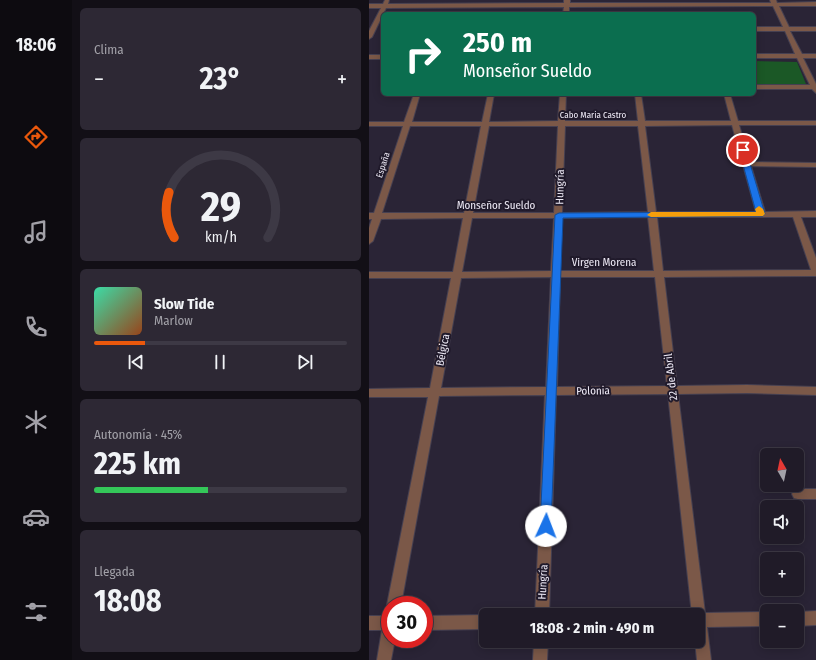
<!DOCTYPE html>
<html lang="es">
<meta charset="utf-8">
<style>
:root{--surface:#201b28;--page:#2d2834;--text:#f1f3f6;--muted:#a2a1a8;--line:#3d3945;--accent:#ea580c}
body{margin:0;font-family:"Fira Sans Condensed",sans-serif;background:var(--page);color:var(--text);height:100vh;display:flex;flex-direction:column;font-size:15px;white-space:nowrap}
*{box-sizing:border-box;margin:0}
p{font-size:13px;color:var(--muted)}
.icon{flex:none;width:22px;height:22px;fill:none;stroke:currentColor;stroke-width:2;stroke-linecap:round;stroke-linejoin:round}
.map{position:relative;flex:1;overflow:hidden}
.sheet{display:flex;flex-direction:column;gap:8px;padding:8px;background:#120f16;width:297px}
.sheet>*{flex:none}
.top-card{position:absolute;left:12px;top:12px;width:375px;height:84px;border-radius:6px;box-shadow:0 2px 10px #0003,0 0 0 1px var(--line);background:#0b6e4f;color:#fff;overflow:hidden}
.needle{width:26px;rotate:351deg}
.tools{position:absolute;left:391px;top:448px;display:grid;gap:8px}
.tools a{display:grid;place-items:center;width:44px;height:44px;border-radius:6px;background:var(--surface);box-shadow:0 2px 10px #0003,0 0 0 1px var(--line);font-size:20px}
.speed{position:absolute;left:12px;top:596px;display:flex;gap:8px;font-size:20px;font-weight:700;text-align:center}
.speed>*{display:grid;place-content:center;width:52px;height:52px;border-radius:50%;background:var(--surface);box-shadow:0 2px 10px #0003,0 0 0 1px var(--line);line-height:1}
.speed .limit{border:6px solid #d22;background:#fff;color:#111}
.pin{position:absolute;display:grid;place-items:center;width:34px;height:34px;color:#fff;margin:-17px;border:2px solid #fff;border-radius:50%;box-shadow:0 1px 4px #0007}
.me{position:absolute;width:44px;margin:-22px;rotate:2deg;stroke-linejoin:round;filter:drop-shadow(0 0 3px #0008)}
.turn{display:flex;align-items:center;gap:14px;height:84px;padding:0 16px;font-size:18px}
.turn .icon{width:52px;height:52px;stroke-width:2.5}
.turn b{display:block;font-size:28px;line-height:34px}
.big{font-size:30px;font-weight:700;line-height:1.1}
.sheet .tile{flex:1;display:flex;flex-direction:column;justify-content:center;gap:6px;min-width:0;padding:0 14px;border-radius:6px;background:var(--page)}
.sheet .dial{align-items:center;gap:0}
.dial svg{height:104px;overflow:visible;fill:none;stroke:var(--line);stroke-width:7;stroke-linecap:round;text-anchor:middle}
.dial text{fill:var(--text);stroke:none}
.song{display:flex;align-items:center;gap:12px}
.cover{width:48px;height:48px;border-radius:6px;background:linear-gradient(135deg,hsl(160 70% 55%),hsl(20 70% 35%))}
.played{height:4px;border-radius:2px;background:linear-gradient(90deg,var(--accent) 20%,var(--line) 20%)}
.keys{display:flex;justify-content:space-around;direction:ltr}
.heat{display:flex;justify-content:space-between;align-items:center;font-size:22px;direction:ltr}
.charge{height:6px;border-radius:3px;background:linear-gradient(90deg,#34c759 45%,var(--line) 0)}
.trip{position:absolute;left:110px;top:608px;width:226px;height:40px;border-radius:6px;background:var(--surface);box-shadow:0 2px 10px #0003,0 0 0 1px var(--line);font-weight:700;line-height:40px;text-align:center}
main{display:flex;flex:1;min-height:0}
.tab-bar{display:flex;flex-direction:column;width:72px;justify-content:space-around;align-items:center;background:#0d0b10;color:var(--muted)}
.tab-bar .icon{width:28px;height:28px}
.tab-bar .current{color:var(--accent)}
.tab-bar b{font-size:18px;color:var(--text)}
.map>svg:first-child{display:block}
.green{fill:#1b5826}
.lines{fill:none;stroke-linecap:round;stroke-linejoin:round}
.minor-casing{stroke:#464051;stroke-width:2}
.minor{fill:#7b5848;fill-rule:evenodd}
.route{fill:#1a73e8;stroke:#114b97}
.slow{fill:#f59e0b}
.labels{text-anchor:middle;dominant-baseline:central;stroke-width:4;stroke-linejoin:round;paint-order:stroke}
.far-street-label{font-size:9px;fill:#efebf7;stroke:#201a2b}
.street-label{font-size:11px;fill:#efebf7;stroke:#201a2b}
</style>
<main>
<nav class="tab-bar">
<b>18:06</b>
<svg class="icon current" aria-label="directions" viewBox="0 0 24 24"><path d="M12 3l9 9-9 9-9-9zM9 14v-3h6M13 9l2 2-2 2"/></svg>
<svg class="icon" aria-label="music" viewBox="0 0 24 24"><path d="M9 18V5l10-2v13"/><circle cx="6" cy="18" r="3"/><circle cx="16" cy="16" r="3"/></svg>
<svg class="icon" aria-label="phone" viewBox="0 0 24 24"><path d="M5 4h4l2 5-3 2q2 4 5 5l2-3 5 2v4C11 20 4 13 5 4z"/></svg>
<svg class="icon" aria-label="climate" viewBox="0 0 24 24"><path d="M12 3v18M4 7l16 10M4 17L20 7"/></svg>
<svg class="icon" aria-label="car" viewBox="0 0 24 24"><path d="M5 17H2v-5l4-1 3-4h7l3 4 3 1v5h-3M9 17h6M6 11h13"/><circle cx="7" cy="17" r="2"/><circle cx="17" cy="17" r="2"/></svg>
<svg class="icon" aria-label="filters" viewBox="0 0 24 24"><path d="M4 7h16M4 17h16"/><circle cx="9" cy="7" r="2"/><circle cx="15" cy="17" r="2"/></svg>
</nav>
<section class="sheet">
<div class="tile"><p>Clima</p>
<div class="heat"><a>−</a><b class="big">23°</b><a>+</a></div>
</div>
<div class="tile dial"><svg viewBox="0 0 100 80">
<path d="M14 69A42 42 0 1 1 86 69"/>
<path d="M14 69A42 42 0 0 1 10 34" stroke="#ea580c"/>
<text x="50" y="56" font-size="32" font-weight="700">29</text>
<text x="50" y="72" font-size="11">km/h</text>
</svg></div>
<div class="tile">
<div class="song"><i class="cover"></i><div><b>Slow Tide</b><p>Marlow</p></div></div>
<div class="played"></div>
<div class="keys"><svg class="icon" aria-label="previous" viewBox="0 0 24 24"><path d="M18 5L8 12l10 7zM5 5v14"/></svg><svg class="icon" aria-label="pause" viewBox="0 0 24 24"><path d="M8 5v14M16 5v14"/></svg><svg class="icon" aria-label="next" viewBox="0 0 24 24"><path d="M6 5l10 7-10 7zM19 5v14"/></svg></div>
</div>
<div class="tile"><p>Autonomía · 45%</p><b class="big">225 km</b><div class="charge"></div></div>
<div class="tile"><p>Llegada</p><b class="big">18:08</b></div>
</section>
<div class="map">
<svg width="447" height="660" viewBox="0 0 447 660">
<rect width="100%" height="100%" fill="#2a2436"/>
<path class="green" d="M385 61 428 62 437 84H385Z"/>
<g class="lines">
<defs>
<path id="minor" d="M16 0H20L19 4 195 3V0H201V3H402L401 0H407L408 3 447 2V6H410L420 27H447V31H421L433 54H447V58H434L447 84V93L443 89H385V85H441L428 58H385V54H426L416 31H385V27H414L404 6 200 7V14H194L195 7 17 8 3 37 0 39V31L12 8H0V4H14Z
M0 55H14V59H0Z
M45 94H51L43 122H113L119 94H125L120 122 189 121 191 94H197L196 121H269L266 94H272L276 121H362L355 94H361L369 121H447V125H370L381 162 447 163V167L382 166 396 212 447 211V217H432L447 258V276L295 277 308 386 378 385 447 387V395L378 393 309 394 336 613 398 612V626L338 627 342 660H328L326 641H329V615H323L299 394 187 395 180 615H166L176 395 70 396 32 605H21L20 610 18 605 59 397H0V389L61 388 82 278H0V272H84L94 218 12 219 4 241 0 244V228L3 219H0V213H5L34 126H0V122H35ZM363 125 387 212H287L276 126ZM41 126H112L95 213H13ZM120 126H189L185 213H104ZM196 126H269L279 212 193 213ZM279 217 285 271H191L193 218ZM288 217H424L442 270 294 271ZM103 218H185L182 271 93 272ZM182 277 177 387 72 388 92 278ZM191 277H286L298 386 188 387Z
M429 489H447V499H429L425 498 423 494 425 490Z
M447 611V625L428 626V612Z
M117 615V629L55 630V616Z
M0 616H21V639H26L22 660H8L13 630H0Z
M165 641H179L178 660H164Z"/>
</defs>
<use href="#minor" class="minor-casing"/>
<use href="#minor" class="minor"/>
</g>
<path class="route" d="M374 148 377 150 396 214 394 216 194 218 182 526 181 529 177 531 173 529 171 526 186 215 190 213 387 212 370 150Z"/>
<path class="slow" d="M390 206 394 209 396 214 394 216 282 217 278 215 282 212H387L386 209Z"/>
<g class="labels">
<g class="far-street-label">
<text x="224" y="115">Cabo Maria Castro</text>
<text transform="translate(14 165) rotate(-72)">España</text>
</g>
<g class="street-label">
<text transform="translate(191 187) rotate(-89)">Hungría</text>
<text x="127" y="205">Monseñor Sueldo</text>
<text x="235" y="262">Virgen Morena</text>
<text transform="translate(74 350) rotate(-79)">Bélgica</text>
<text transform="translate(302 377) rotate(-97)">22 de Abril</text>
<text transform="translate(224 391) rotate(-1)">Polonia</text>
<text transform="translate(174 582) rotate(-87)">Hungría</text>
</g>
</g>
</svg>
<div class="tools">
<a><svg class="needle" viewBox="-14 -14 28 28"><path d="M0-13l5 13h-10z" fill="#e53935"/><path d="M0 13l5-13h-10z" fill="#a2a1a8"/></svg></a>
<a><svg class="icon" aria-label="sound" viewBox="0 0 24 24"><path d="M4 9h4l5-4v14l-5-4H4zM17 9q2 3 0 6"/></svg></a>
<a>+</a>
<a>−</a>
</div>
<div class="speed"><div class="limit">30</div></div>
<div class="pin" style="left:374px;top:150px;background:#d93025"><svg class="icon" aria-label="arrive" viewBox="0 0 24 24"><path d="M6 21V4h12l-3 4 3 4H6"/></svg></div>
<svg class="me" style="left:177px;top:526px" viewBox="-20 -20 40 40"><circle r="19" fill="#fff"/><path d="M0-13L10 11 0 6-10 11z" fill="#1a73e8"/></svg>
<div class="trip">18:08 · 2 min · 490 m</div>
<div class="top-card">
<div class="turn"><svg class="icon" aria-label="right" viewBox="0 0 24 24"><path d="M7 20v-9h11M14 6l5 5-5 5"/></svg><div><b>250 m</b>Monseñor Sueldo</div></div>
</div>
</div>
</main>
